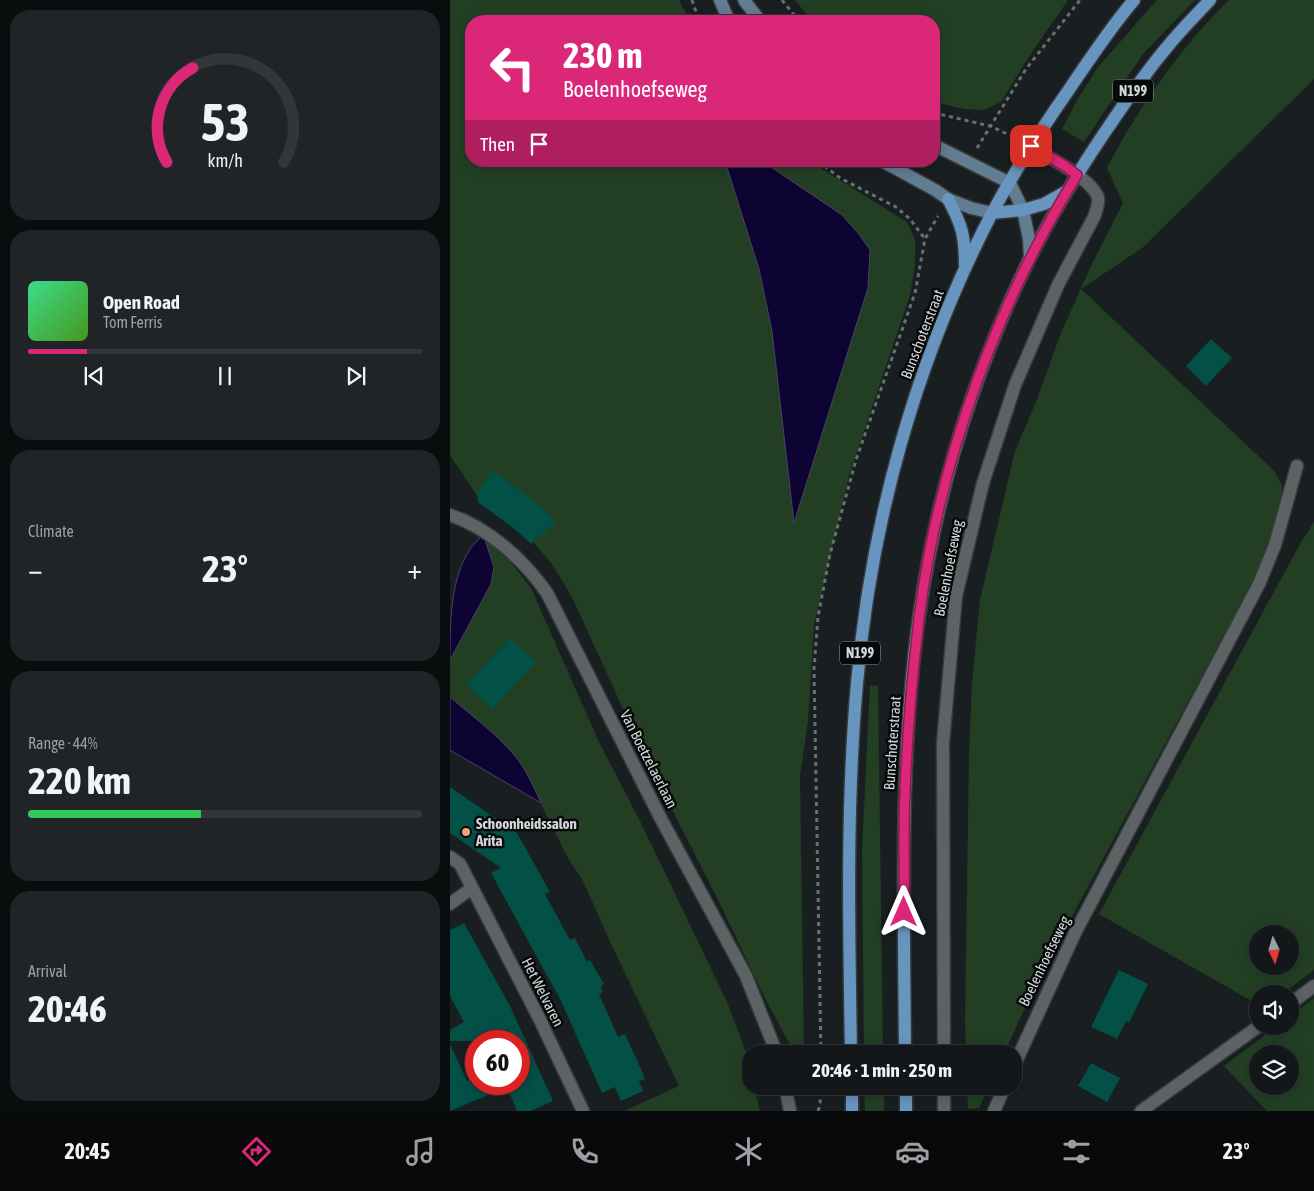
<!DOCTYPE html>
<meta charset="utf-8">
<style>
:root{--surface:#131719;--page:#202426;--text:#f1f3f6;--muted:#9d9fa2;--line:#323638;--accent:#db2777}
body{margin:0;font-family:"Asap Condensed",sans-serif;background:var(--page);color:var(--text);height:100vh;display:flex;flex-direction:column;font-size:19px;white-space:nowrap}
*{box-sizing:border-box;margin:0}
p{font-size:16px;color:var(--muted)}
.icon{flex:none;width:28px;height:28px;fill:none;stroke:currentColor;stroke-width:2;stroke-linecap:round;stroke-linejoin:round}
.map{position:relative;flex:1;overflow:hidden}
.details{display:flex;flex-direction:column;gap:10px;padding:10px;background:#0a0d0e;width:450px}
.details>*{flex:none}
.guide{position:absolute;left:15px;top:15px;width:475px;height:152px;border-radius:20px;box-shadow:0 2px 12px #0003,0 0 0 1px var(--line);background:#db2777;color:#fff;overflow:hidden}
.needle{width:32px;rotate:175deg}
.tools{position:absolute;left:799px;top:925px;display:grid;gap:10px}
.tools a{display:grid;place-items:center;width:50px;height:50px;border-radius:50%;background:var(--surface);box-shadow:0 2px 12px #0003,0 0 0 1px var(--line);font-size:25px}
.speed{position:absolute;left:15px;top:1030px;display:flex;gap:10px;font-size:25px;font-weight:700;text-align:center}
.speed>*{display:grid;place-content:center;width:65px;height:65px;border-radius:50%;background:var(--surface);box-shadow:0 2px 12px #0003,0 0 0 1px var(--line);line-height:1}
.speed .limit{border:8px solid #d22;background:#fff;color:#111}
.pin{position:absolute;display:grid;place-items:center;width:42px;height:42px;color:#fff;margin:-21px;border-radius:10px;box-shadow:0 2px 8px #0006}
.me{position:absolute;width:55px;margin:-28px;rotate:0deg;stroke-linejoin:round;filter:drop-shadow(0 0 4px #0008)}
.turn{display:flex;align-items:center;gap:18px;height:105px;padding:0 15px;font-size:22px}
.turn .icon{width:65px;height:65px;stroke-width:2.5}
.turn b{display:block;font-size:35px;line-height:42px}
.then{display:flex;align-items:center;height:48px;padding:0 15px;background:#0003;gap:10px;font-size:19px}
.big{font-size:38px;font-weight:700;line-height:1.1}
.details .card{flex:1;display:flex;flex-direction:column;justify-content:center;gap:8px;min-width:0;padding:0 18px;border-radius:20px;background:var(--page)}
.details .dial{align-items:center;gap:0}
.dial svg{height:130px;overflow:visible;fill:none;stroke:var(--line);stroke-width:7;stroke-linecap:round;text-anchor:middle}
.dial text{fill:var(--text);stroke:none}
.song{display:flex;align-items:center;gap:15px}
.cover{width:60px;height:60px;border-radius:8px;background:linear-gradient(135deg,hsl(150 70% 55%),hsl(100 70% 35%))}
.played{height:5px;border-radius:2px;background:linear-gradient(90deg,var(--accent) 15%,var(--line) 15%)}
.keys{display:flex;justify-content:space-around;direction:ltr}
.heat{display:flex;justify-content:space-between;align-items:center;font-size:28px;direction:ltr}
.charge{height:8px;border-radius:4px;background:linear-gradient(90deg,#34c759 44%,var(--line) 0)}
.trip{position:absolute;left:292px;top:1045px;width:280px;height:50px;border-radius:20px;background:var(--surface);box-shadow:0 2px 12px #0003,0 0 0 1px var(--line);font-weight:700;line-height:50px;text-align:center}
.dock{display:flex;height:80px;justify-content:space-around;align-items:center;background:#08090a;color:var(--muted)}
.dock .icon{width:35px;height:35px}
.dock .current{color:var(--accent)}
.dock b{font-size:22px;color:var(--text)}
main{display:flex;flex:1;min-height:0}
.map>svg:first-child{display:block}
.green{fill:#223f24;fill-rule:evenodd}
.water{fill:#0e0433;stroke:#494364}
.building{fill:#025046}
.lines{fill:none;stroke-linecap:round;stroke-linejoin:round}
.street-casing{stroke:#363a3b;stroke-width:15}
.secondary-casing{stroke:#363a3b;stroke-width:15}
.primary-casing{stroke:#363a3b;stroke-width:15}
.path{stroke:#6a6f70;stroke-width:3;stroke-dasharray:4 4;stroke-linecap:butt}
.street{stroke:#5d6365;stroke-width:12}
.secondary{stroke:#627c92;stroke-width:12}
.primary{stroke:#6895c0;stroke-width:12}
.route-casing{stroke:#8e194d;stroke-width:12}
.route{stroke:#db2777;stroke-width:9}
.poi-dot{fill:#f2a07e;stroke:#060809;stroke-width:2}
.labels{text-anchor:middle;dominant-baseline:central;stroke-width:5;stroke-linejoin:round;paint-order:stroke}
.shield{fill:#060809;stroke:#96999a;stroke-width:1}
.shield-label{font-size:14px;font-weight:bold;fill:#d3d7d8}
.street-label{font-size:15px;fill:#d3d7d8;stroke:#060809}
.poi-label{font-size:15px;font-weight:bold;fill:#d3d7d8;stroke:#060809;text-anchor:start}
</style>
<main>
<section class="details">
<div class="card dial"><svg viewBox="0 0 100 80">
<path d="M14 69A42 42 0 1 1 86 69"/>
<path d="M14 69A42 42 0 0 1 30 11" stroke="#db2777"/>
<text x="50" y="56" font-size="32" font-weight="700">53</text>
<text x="50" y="72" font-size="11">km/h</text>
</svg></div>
<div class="card">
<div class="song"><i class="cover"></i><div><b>Open Road</b><p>Tom Ferris</p></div></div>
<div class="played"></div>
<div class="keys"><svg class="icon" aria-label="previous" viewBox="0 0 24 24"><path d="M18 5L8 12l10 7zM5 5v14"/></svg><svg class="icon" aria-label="pause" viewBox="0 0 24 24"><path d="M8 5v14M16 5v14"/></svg><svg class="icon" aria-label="next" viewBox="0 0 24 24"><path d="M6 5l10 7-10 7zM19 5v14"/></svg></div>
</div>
<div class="card"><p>Climate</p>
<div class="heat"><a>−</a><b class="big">23°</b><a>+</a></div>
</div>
<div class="card"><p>Range · 44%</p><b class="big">220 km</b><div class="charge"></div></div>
<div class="card"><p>Arrival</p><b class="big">20:46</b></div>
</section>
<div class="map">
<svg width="864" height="1111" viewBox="0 0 864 1111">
<rect width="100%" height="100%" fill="#191f21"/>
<path class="green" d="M0 0H229L240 21H21V161H275L309 269 322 331 344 521 418 288 420 250 342 183 312 161H359L457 222 465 239V265L460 295 399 476 364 625 358 721 350 776 354 1054H345L315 998 272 908 191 748 121 595 101 563 85 544 58 521 32 503 0 455Z
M345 0H618L578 58 551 102 534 110 514 109 484 102V21H362Z
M707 0H745L693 54 634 142 612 129 626 102 648 67Z
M779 0H864V79L692 248 631 289 824 471 832 486 833 510 807 574 607 944 573 1012 554 1054H516L515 1021 519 755 522 683 530 600 565 451 586 402 611 333 640 268 673 203 657 168C687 110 732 45 779 0Z
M864 522V970L832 994H808L807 1004 649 914 850 544ZM808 934H840V966H808Z
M35 540 54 554 81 588 149 742 191 823 277 1002 296 1052 301 1075V1086H304L310 1111H174L229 1086 163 948 133 881 119 860 93 808 84 786 18 713 0 697V660L41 584 44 567Z
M420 685 428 686 433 1054H414L412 850Z
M864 998V1111H817L774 1066 827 1026H840V1016ZM808 1054H840V1086H808Z
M414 1086H434V1111H415Z
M517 1086H539L529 1108 518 1109Z"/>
<path class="water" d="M275 161H312L392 215 409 234 420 250 418 288 344 523 322 331 309 269Z
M31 537 35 540 44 567 41 584 0 660C0 619 0 564 31 537Z
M0 697C23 717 50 736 69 761 78 774 85 789 91 803L0 750Z"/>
<path class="building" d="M761 339 782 358 756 386 736 366Z
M42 470 96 510 105 523 81 544 66 530 28 502 27 493Z
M60 638 86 662 42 709 16 684Z
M0 787 67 833 100 892 95 894 120 940 125 938 137 962 140 960 154 984 151 986 153 992 149 994 168 1037 175 1034 187 1060 195 1079 189 1081 193 1091 171 1101 165 1087 152 1093 111 1001 41 873 51 868 0 833Z
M14 923 60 1006 103 1101 81 1111H67L57 1087 0 1111V1044L17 1081 26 1076V1084H69V1041H0V1030L14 1022 0 996V930Z
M669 970 698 984 679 1023 676 1021 667 1039 641 1027Z
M641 1063 670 1078 657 1102 628 1086Z"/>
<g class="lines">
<defs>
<path id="street" d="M0 515C39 528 74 560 97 593L210 817 296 976 327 1054
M0 857 10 864 90 1020 133 1111
M0 904 22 888
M840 1004 864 986
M494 1054 493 743 506 596 533 483 565 385 608 285 644 217C646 211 649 204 648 198 644 180 597 156 581 147
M564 1066 625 933 809 584 825 545 847 466
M335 1086 340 1111
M494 1086V1111
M544 1111 555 1086
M691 1111 809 1026"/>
<path id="secondary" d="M270 0 279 21
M294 0 310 21
M484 145 560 183 573 210 579 239 580 258
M432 161 485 190 498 199 521 208 542 213"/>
<path id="primary" d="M498 199C512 225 515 236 515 265
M542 213 573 210 594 204 617 191
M401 1054C399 930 396 806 407 683 421 521 466 360 541 215 564 172 590 131 618 91 639 60 660 28 684 0
M455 1054C454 908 449 761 469 617 486 493 524 372 579 260 600 218 625 177 651 138 672 107 693 75 718 46 731 30 746 15 760 0
M402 1086V1111
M456 1086V1111"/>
</defs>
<use href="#street" class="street-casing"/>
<use href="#secondary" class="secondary-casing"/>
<use href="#primary" class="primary-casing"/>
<path class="path" d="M242 0 249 21
M332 0 349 21
M484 111 493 115 540 126 566 138
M527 148 576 69 630 0
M368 161 390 178 446 207 460 219 475 239
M371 1054 364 669 368 617 380 554 406 460 465 293 475 239 488 216
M368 1111 370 1105 371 1086"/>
<use href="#street" class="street"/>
<use href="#secondary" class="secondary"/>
<use href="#primary" class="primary"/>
</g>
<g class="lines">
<defs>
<path id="route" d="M454 912C455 873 453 832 455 793 457 735 462 677 469 619 488 465 545 307 627 175L615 166 581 146"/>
</defs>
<use href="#route" class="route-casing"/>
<use href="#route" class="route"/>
</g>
<circle class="poi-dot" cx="16" cy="832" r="5"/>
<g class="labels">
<g class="shield">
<rect x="663" y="79.5" width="40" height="23" rx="4"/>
<rect x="390" y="641.5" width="40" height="23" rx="4"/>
</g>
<g class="shield-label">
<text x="683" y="91">N199</text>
<text x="410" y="653">N199</text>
</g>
<g class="street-label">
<text transform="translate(472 334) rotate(-69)">Bunschoterstraat</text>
<text transform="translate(498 568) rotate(-79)">Boelenhoefseweg</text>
<text transform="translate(442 743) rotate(-86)">Bunschoterstraat</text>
<text transform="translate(199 759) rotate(63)">Van Boetzelaerlaan</text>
<text transform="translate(594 961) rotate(-64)">Boelenhoefseweg</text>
<text transform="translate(93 992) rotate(63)">Het Welvaren</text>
</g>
<g class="poi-label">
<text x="26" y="823">Schoonheidssalon<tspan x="26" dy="17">Arita</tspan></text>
</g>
</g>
</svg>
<div class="tools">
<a><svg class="needle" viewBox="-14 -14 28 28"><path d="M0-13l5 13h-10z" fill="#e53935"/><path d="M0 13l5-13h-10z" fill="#9d9fa2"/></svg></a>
<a><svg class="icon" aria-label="sound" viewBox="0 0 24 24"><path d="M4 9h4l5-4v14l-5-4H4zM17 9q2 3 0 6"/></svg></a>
<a><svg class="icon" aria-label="layers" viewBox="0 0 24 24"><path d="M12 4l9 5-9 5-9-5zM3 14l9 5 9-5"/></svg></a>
</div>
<div class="speed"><div class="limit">60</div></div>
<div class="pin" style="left:581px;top:146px;background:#d93025"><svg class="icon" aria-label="arrive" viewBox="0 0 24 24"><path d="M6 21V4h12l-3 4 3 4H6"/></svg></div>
<svg class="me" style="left:454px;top:912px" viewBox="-20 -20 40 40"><path d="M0-17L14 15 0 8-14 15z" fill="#db2777" stroke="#fff" stroke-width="4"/></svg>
<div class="trip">20:46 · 1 min · 250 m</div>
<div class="guide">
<div class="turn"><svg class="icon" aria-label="left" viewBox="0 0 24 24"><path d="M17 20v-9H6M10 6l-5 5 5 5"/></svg><div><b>230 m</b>Boelenhoefseweg</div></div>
<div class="then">Then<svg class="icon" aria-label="arrive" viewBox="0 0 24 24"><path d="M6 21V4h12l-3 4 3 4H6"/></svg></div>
</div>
</div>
</main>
<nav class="dock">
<b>20:45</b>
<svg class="icon current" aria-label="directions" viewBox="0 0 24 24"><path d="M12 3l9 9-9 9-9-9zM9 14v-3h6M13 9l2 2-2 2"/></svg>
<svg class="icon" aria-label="music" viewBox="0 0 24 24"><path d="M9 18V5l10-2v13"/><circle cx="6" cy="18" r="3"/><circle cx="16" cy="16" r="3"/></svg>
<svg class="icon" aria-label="phone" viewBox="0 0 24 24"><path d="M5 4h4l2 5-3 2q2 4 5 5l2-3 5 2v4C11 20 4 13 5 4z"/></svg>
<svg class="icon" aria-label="climate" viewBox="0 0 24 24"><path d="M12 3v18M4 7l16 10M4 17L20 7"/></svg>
<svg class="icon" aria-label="car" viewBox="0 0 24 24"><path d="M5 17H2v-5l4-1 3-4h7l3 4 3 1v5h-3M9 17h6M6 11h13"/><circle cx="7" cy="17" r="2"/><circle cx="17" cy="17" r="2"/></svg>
<svg class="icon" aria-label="filters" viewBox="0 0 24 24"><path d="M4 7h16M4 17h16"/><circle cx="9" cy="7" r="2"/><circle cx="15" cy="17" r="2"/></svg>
<b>23°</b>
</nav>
